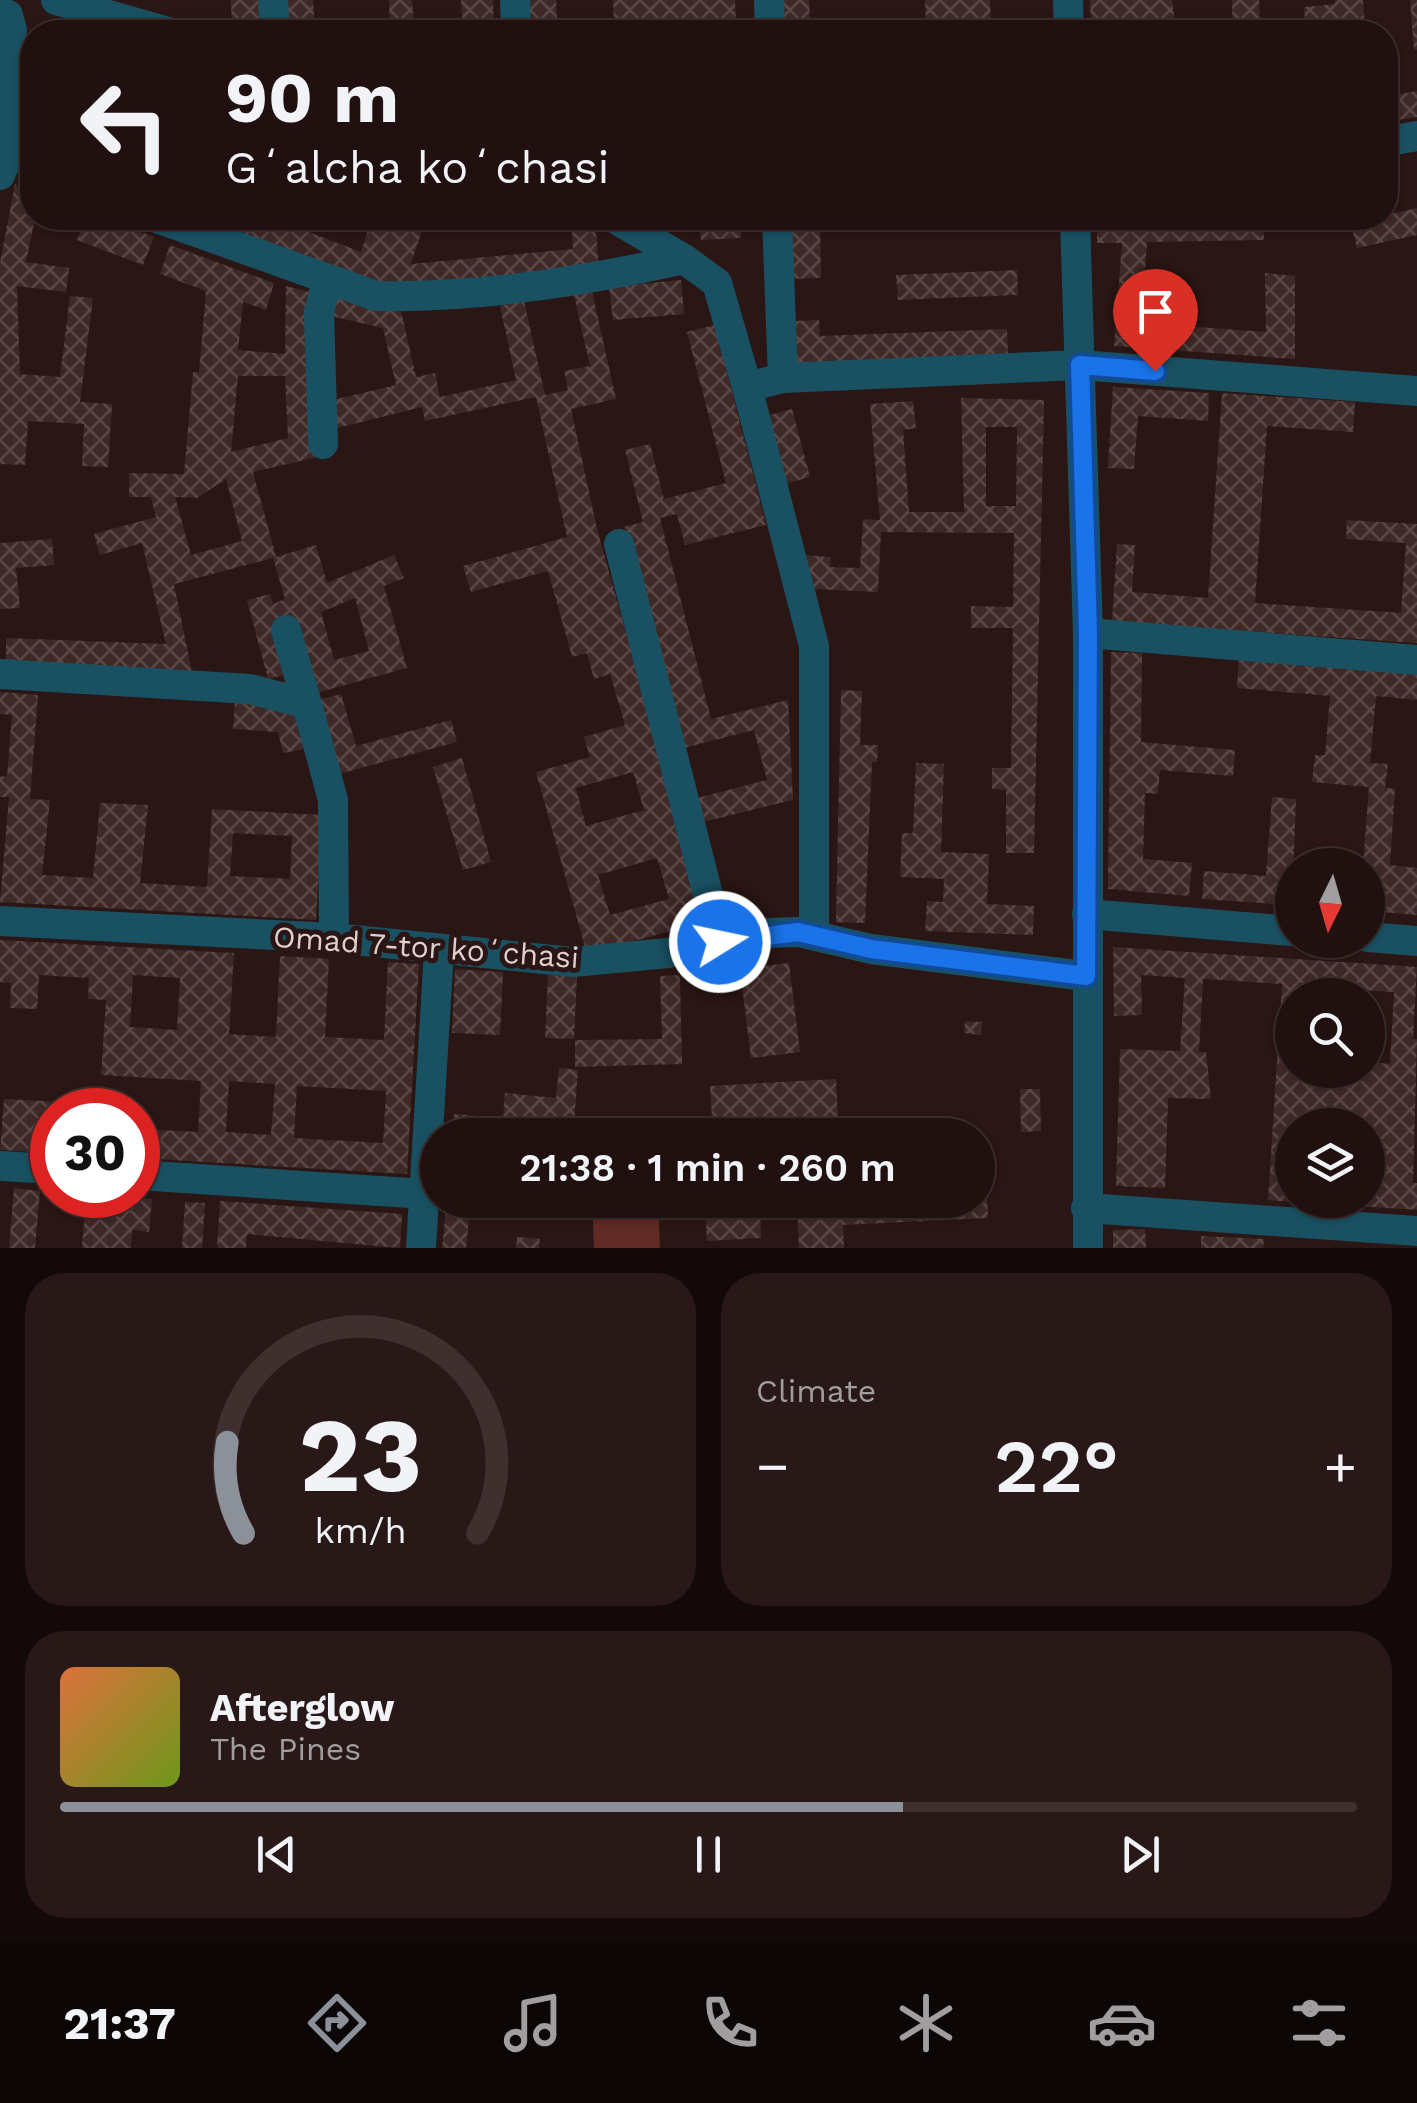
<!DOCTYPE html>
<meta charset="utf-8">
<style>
:root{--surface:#20100f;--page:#281918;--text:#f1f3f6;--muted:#a29d9e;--line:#3d302f;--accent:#8c9099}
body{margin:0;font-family:"Work Sans",sans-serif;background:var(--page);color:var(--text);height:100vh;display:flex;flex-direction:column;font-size:38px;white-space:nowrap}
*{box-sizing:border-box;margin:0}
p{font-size:32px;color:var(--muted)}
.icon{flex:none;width:55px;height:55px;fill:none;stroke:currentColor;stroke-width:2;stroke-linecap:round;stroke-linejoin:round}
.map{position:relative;height:1248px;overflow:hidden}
.details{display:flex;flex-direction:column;gap:25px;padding:25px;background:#120908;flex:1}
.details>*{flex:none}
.top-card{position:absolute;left:20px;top:20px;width:1378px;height:210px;border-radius:40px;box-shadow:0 2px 8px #0004,0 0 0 2px var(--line);background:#20100f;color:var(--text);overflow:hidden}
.needle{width:65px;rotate:185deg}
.controls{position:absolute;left:1275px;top:848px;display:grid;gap:20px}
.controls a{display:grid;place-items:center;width:110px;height:110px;border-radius:50%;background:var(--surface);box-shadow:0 2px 8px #0004,0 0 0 2px var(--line);font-size:50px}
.speed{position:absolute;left:30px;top:1088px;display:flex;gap:20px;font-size:50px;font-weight:700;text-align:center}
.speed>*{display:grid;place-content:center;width:130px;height:130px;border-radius:50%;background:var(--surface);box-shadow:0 2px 8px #0004,0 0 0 2px var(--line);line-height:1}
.speed .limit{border:15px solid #d22;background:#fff;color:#111}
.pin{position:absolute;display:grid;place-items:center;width:85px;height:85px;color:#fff;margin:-102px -42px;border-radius:50% 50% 50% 0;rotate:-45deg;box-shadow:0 0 10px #0007}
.pin .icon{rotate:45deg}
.me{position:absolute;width:110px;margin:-55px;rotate:80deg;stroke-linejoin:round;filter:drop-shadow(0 0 8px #0008)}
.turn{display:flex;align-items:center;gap:35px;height:210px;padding:0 40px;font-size:45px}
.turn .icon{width:130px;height:130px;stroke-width:2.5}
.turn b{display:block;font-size:70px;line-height:85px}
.big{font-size:75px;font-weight:600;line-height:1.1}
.details .tile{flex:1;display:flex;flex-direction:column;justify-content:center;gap:15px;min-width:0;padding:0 35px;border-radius:40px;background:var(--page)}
.details .dial{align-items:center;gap:0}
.dial svg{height:260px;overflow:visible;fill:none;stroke:var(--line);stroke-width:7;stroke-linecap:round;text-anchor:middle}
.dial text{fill:var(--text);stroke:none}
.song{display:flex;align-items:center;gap:30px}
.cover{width:120px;height:120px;border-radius:15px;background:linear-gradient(135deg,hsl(20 70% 55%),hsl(80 70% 35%))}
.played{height:10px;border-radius:5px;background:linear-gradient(90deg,var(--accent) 65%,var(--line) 65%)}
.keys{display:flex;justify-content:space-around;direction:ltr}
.heat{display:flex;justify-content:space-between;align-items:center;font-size:55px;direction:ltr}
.details .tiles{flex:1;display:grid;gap:25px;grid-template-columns:1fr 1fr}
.tile:last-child{grid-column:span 2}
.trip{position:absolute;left:420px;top:1118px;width:575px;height:100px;border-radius:50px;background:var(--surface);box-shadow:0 2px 8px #0004,0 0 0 2px var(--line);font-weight:600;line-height:100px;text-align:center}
.dock{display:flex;height:160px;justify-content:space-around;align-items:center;background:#0d0606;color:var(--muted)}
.dock .icon{width:70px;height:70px}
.dock .current{color:var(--accent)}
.dock b{font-size:45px;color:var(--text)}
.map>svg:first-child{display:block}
.grass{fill:#602a25}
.building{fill:url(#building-cross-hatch);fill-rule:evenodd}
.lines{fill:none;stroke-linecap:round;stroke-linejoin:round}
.minor{stroke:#195163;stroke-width:30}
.route-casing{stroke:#114b97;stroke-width:25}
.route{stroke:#1a73e8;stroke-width:18}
.labels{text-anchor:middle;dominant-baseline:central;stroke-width:10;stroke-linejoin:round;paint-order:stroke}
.street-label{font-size:30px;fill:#dfd0ce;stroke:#2a1614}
</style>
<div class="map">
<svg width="1417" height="1248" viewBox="0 0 1417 1248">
<defs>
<pattern id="building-cross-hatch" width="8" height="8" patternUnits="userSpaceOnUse" patternTransform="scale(2.5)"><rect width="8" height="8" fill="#3f2927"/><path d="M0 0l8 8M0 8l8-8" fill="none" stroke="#5a4745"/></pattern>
</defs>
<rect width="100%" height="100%" fill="#2a1614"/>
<path class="grass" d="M592 1200H658L660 1248H594Z"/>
<path class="building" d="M231 0H260L262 32H232Z
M283 0H313L315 32H285Z
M389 0H412L414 32H390Z
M461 0H493L494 32H463Z
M523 0H556L558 32H524Z
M613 0H735L736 22 677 24V32H605V23H614Z
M781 0H809L810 32H782Z
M925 0H990L991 32H900L926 28Z
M1090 0H1172L1176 32H1153V24L1091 25Z
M1232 0H1259L1260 32H1233Z
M1335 0H1363L1365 29 1306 32 1304 7 1335 4Z
M1410 0H1417V50H1414Z
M1417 91V117L1385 122V97Z
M15 184 32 199 35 218 26 262 69 268 66 292 17 286 20 374 60 377 70 296 93 298 80 402 112 404 108 467 82 466 84 424 28 421 25 465 0 464V263Z
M1417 208V235L1357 248 1351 223Z
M86 218H104L154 237 143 265 77 240Z
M172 218H287L285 223 361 252 372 218 398 226 401 218H426L411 264 573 249 571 222 595 220 599 269 377 290Z
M652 218H741V238L701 240 700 230Z
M787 218H820L821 278 789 279Z
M1097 218H1263L1264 240 1147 242 1141 323 1266 332 1265 273 1295 276V359L1114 346 1122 243H1097Z
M170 245 274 283 266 310 243 302 238 350 285 354 286 286 314 293 317 457 253 472 276 557 316 545 327 583 394 555 404 578 384 586 407 668 316 693 291 673 268 679 247 600 270 594 273 604 285 599 273 558 174 584 192 673 6 666V638L166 644 142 543 100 555 94 534 156 517 151 497H129V473L184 474 193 372H199L206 291 160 274ZM238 376H285L288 438 231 452ZM226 479 242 541 191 555 175 497 197 498ZM355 598 369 651 334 660 321 612Z
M1017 270 1018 295 898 300 896 275Z
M681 280 684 314 613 320 609 287Z
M591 287 616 399 571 409 597 529 706 921 587 954 536 772 590 757 584 737 625 725 610 674 594 679 587 653 572 657 548 571 471 592 463 566 567 537 536 397 425 421 422 407 329 430V401L396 385 383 328 322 314 327 293 401 311 416 377 435 373 440 397 516 380 500 306 524 301 545 395 568 390 564 371 590 366 573 291ZM633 772 644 810 586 826 576 788ZM657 858 669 899 610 915 598 875Z
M819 320 820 336 1007 329 1008 355 797 363 795 321Z
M715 325 766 525 685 545 677 514 660 518 711 719 788 700 793 800 699 823 693 799 767 780 754 730 680 749 624 527 643 522 625 450 650 444 664 499 726 483 687 332Z
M1113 387 1209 393 1208 421 1138 416 1134 469 1108 468Z
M1222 393 1355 402 1353 432 1267 426 1255 603 1401 613 1406 543 1346 539 1347 520 1417 524V643L1112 622 1117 544 1135 545 1132 592 1208 598Z
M961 398 1044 400 1034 853H1006V790L992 789V768H1011L1013 628H971V606L1013 607 1014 533 881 532 878 592 813 589 803 555 831 557 830 567 860 568 863 519 880 520 870 404 913 401 916 428 903 430 909 512H964ZM986 427H1017L1016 506H986Z
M792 409 810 477 785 484 766 416Z
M52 539 54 565 16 568 20 608 0 609V543Z
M1111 652 1142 653 1141 742 1235 750 1233 776 1160 770 1158 794 1145 793 1143 859 1192 863 1189 896 1108 889Z
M1239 658 1417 673V700L1376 696 1370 763 1388 764 1385 788 1395 789 1390 865 1417 868V915L1368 911V865H1363L1369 787 1312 782 1315 755H1325L1330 696 1237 688Z
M841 690 862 691 860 745H878L877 762H872L865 923 836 922Z
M0 692 38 695 30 799 50 800 42 875 93 878 100 803 148 805 140 883 207 887 212 809 322 815 316 920 0 902 9 797H0V776L7 777 12 715 0 714ZM233 833 292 836 290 879 230 876Z
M341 694 356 746 451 720 457 742 335 775 315 701Z
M235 702 295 706 305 749 283 753 278 732 233 729Z
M462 758 491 862 463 870 433 767Z
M916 763 944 764 941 852 989 854 987 904 1034 906 1033 935 925 931 927 901 943 902 944 879 900 877 902 833H913Z
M1272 797 1296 799 1292 905 1202 899 1204 871 1266 876Z
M0 940 234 953 229 1034 276 1037 280 956 329 959 325 1037 384 1040 388 962 419 964 407 1174 138 1158V1129L198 1132 201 1081 101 1075 106 1000 88 999 89 978 39 975 37 1009 10 1008 11 983 0 982ZM133 975 180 978 177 1030 130 1027ZM229 1081 275 1084 271 1135 226 1132ZM297 1086 386 1091 383 1143 294 1138Z
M1113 947 1417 967 1413 1039H1417L1413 1183H1417V1210L1358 1206 1359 1200H1368V1125H1292V1202L1268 1200 1282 984 1203 979 1199 1052H1206L1211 1099 1168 1098 1165 1188 1116 1186 1120 1049 1180 1051 1185 978 1141 975 1142 1015 1114 1016ZM1327 988 1394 992 1390 1064 1368 1062V1070H1292V995H1327Z
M789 963 800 1052 751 1058 740 969Z
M455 969 503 972 500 1035 452 1033Z
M548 975 577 977 574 1039 545 1038Z
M680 975 682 1064 575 1067V1040L662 1039 660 976Z
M965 1021 982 1022 981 1035 964 1033Z
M559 1068 578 1070 574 1124 551 1122 550 1135H452L454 1114 503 1118 505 1093 556 1098Z
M836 1079 839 1135H810V1131L713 1135 710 1086Z
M1020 1089H1040L1041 1131 1021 1132Z
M4 1099 99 1104V1110H52V1153L0 1150Z
M986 1174 988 1218 843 1225 844 1248H799L797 1200H978V1175Z
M14 1188 40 1191 35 1248H9Z
M86 1195 152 1199 149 1232 132 1230 131 1248H82Z
M447 1200H544L543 1215 470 1209 466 1248H442Z
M705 1200H760L761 1238 707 1241Z
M220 1201 402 1214 400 1248 247 1234 246 1248H217Z
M185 1202 205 1203 202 1248H182Z
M1145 1229 1146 1248H1113V1230Z
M1201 1236 1264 1239 1263 1248H1201Z
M517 1237 540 1239 539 1248H516Z"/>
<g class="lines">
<path class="minor" d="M56 0 168 32
M273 0 275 32
M515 0 516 32
M769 0 770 32
M1068 0 1069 32
M0 11 8 15 12 30 9 153
M1395 140 1417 136
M0 175 9 153 32 163
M157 218 376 296C479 298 584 281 684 259L717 283 747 387 783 378 1080 365 1417 391
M614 218 684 259
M777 218 783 378
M1075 218 1088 633V1248
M747 387 814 646V935
M323 444 319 312 327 281
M619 544 720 942
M286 630 307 704
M1088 633 1417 660
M0 674 250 689 307 704 333 800 334 938
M1087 914 1292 931
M0 921 334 938 573 962 668 953 765 933 798 932 871 949 1085 976
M1368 937 1417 941
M0 1166 52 1169
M138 1175 425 1194
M1086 1208 1417 1231
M421 1248 439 951"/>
</g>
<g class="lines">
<defs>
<path id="route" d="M720 942 798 932 871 949 1086 976 1088 633 1080 365 1155 371"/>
</defs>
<use href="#route" class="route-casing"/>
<use href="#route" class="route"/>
</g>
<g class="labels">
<g class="street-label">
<text transform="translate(426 947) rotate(4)">Omad 7-tor koʻchasi</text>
</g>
</g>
</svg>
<div class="controls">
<a><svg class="needle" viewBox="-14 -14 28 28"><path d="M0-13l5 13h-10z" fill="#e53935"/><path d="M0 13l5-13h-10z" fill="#a29d9e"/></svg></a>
<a><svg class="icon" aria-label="search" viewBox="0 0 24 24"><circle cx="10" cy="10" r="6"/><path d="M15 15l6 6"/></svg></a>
<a><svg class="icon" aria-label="layers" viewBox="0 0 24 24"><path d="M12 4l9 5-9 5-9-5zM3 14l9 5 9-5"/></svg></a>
</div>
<div class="speed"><div class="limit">30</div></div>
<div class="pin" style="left:1155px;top:371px;background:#d93025"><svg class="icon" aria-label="arrive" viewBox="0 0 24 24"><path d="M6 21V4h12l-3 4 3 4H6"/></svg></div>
<svg class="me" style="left:720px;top:942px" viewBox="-20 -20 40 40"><circle r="17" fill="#1a73e8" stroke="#fff" stroke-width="3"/><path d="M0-11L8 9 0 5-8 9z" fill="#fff"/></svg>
<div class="trip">21:38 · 1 min · 260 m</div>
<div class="top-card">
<div class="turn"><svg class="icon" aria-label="left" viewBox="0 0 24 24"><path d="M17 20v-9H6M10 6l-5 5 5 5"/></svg><div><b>90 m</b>Gʻalcha koʻchasi</div></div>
</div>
</div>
<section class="details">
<div class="tiles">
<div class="tile dial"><svg viewBox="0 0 100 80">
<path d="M14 69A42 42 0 1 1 86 69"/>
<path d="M14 69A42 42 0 0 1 9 41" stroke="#8c9099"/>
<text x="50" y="56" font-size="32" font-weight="700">23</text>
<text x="50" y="72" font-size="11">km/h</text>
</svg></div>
<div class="tile"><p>Climate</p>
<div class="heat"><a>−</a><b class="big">22°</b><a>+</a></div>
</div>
<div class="tile">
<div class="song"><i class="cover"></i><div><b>Afterglow</b><p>The Pines</p></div></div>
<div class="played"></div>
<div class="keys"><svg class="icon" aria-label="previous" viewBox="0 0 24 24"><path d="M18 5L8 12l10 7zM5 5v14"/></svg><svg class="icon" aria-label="pause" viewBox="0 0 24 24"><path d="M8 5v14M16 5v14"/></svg><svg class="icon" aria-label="next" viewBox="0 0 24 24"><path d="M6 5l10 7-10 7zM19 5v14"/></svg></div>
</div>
</div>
</section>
<nav class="dock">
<b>21:37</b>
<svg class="icon current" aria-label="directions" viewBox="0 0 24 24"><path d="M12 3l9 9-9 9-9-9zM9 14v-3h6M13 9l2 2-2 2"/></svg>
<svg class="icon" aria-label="music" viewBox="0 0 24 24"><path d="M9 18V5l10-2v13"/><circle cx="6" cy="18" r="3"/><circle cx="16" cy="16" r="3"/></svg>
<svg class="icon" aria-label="phone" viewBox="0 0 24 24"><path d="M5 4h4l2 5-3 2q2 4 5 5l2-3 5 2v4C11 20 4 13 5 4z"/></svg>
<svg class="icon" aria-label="climate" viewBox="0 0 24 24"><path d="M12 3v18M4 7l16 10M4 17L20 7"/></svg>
<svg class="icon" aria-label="car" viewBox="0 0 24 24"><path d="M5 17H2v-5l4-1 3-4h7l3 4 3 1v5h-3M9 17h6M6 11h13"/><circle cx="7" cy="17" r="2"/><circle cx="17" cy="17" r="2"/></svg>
<svg class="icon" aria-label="filters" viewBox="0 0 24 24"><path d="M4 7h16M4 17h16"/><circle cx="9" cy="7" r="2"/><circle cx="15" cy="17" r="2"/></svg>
</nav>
